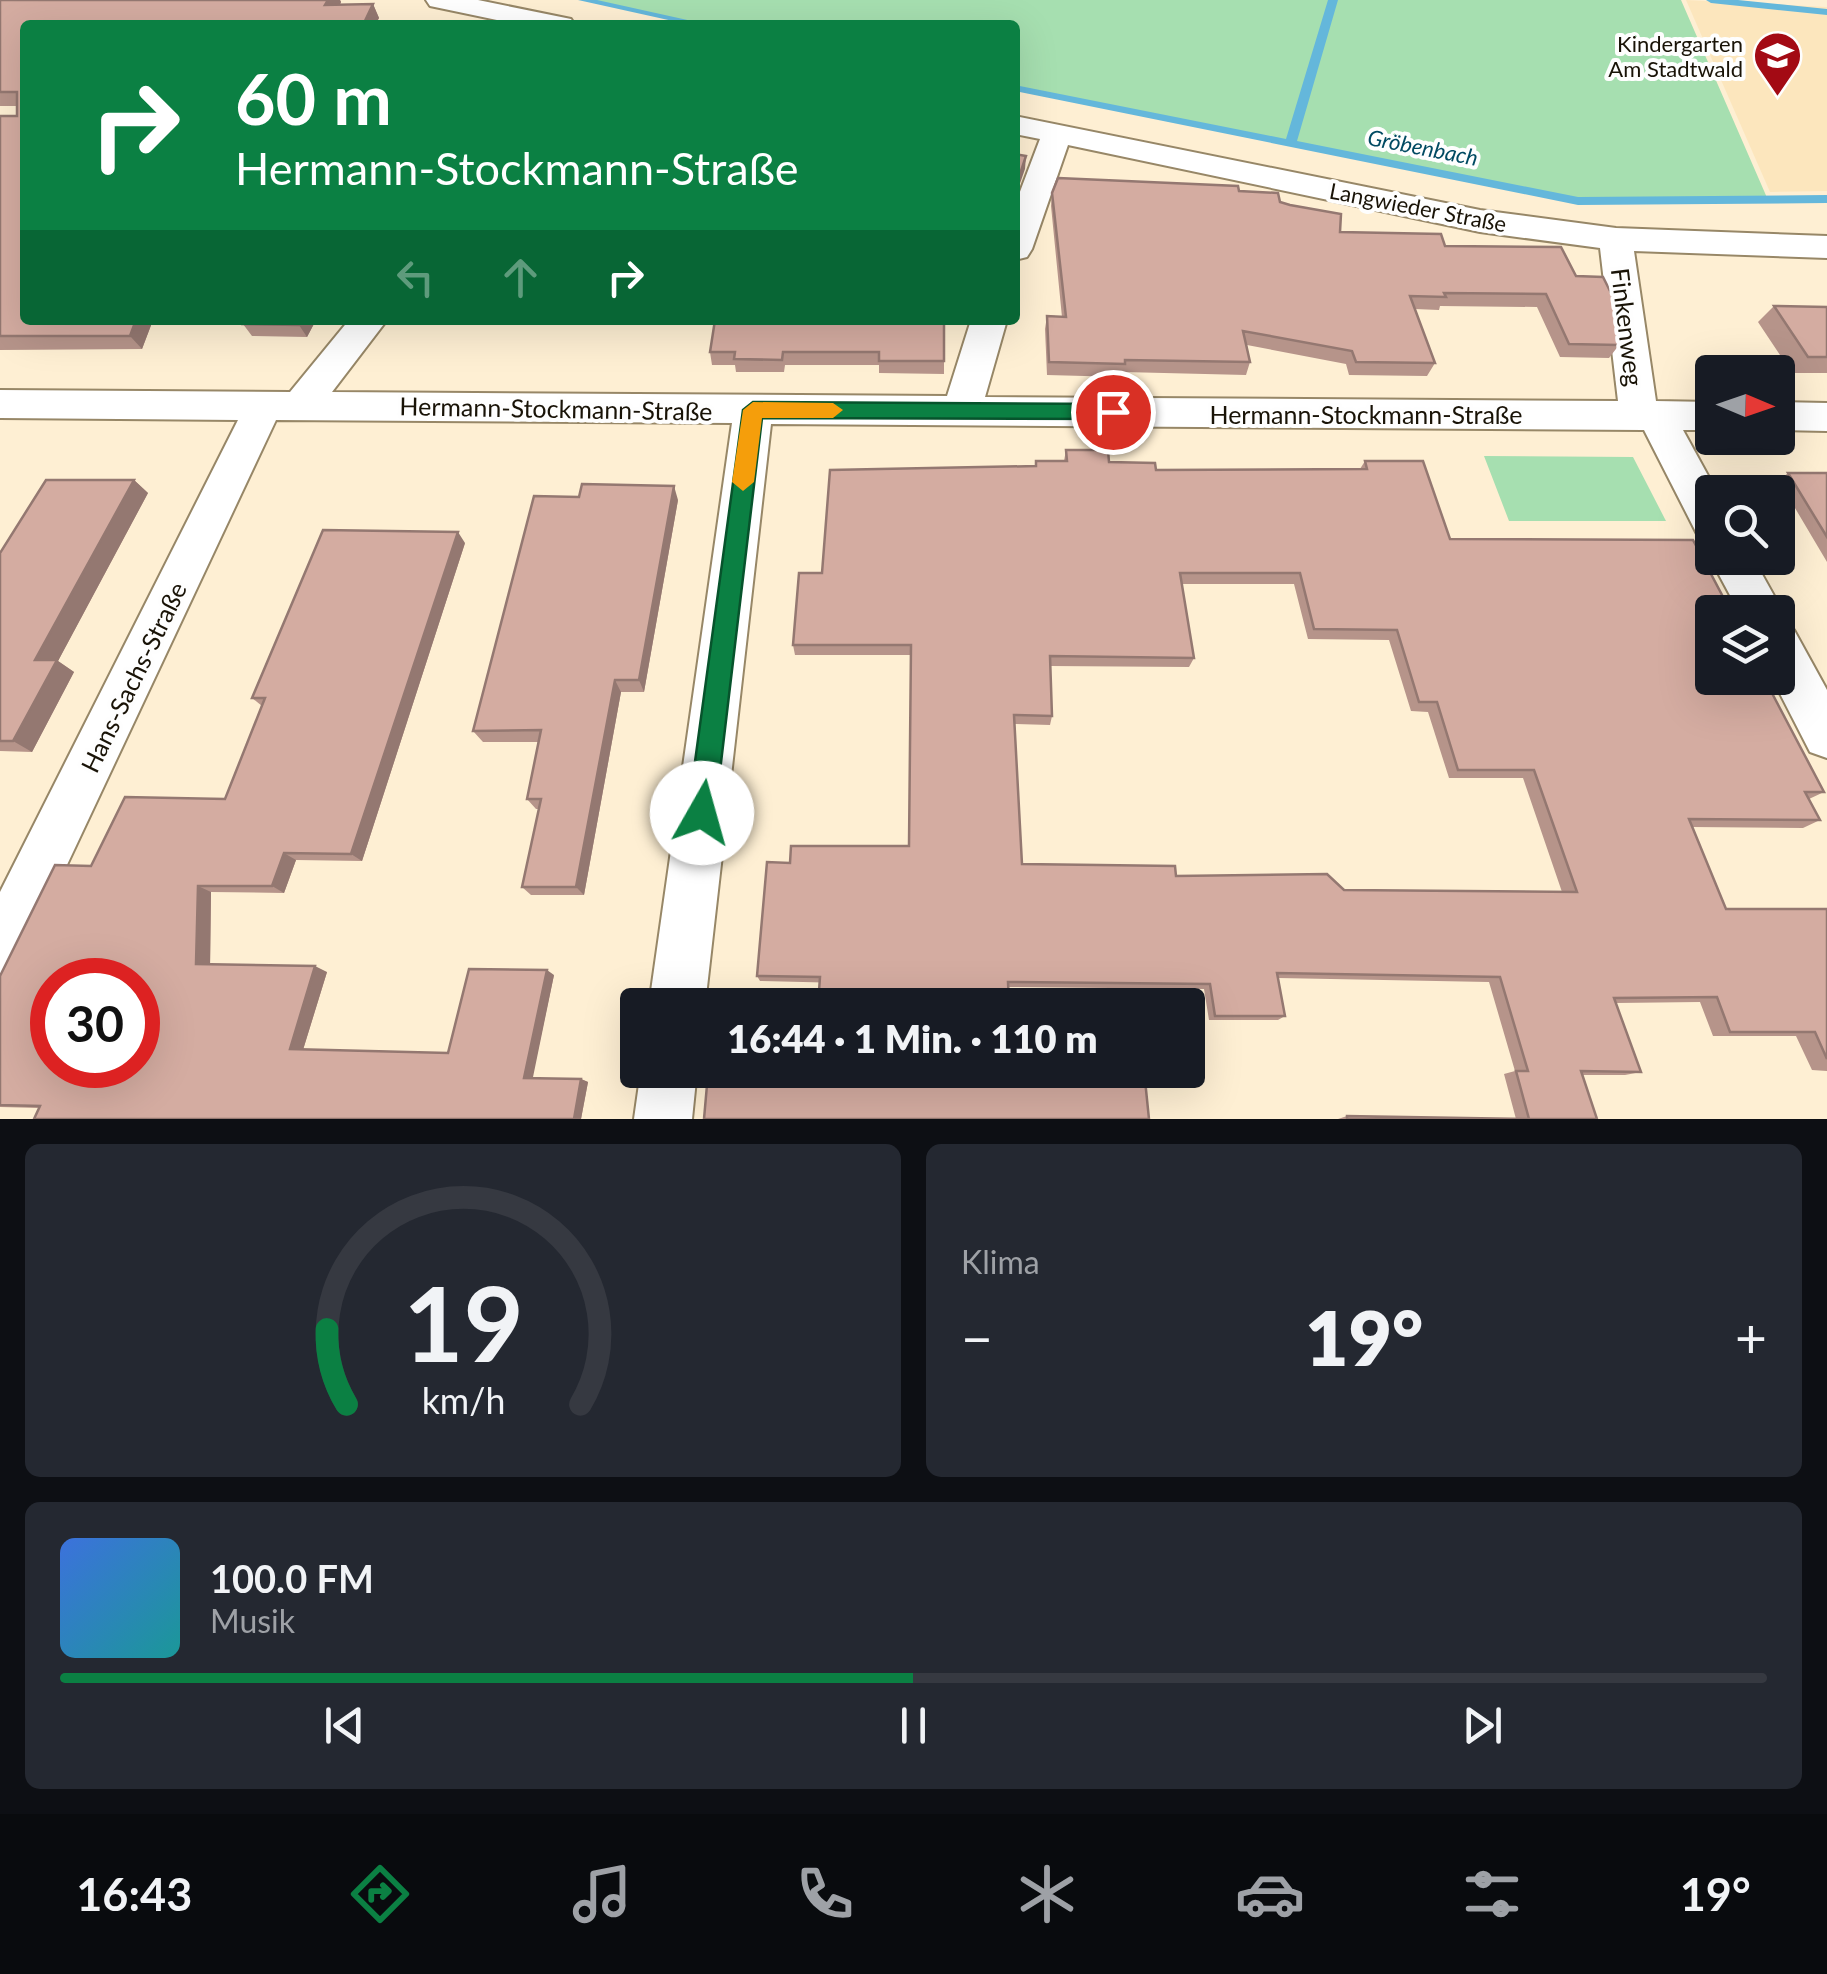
<!DOCTYPE html>
<html lang="de">
<meta charset="utf-8">
<style>
:root{--surface:#171b24;--page:#242831;--text:#f1f3f6;--muted:#9ea1a6;--line:#363941;--accent:#0b8043}
body{margin:0;font-family:Lato,sans-serif;background:var(--page);color:var(--text);height:100vh;display:flex;flex-direction:column;font-size:38px;white-space:nowrap}
*{box-sizing:border-box;margin:0}
p{font-size:32px;color:var(--muted)}
.icon{flex:none;width:55px;height:55px;fill:none;stroke:currentColor;stroke-width:2;stroke-linecap:round;stroke-linejoin:round}
.map{position:relative;height:1119px;overflow:hidden}
.side{display:flex;flex-direction:column;gap:25px;padding:25px;background:#0d0f14;flex:1}
.side>*{flex:none}
.guide{position:absolute;left:20px;top:20px;width:1000px;height:305px;border-radius:10px;box-shadow:0 10px 40px #0002;background:#0b8043;color:#fff;overflow:hidden}
.needle{width:65px;rotate:92deg}
.tools{position:absolute;left:1695px;top:355px;display:grid;gap:20px}
.tools a{display:grid;place-items:center;width:100px;height:100px;border-radius:10px;background:var(--surface);box-shadow:0 10px 40px #0002;font-size:50px}
.speed{position:absolute;left:30px;top:958px;display:flex;gap:20px;font-size:50px;font-weight:700;text-align:center}
.speed>*{display:grid;place-content:center;width:130px;height:130px;border-radius:50%;background:var(--surface);box-shadow:0 10px 40px #0002;line-height:1}
.speed .limit{border:15px solid #d22;background:#fff;color:#111}
.pin{position:absolute;display:grid;place-items:center;width:85px;height:85px;color:#fff;margin:-42px;border:5px solid #fff;border-radius:50%;box-shadow:0 2px 10px #0007}
.me{position:absolute;width:110px;margin:-55px;rotate:7deg;stroke-linejoin:round;filter:drop-shadow(0 0 8px #0008)}
.turn{display:flex;align-items:center;gap:35px;height:210px;padding:0 50px;font-size:45px}
.turn .icon{width:130px;height:130px;stroke-width:2.5}
.turn b{display:block;font-size:70px;line-height:85px}
.lanes{display:flex;align-items:center;height:95px;padding:0 50px;background:#0003;justify-content:center;gap:50px;direction:ltr}
.lanes .off{opacity:.35}
.big{font-size:75px;font-weight:800;line-height:1.1}
.side .widget{flex:1;display:flex;flex-direction:column;justify-content:center;gap:15px;min-width:0;padding:0 35px;border-radius:15px;background:var(--page)}
.side .dial{align-items:center;gap:0}
.dial svg{height:260px;overflow:visible;fill:none;stroke:var(--line);stroke-width:7;stroke-linecap:round;text-anchor:middle}
.dial text{fill:var(--text);stroke:none}
.song{display:flex;align-items:center;gap:30px}
.cover{width:120px;height:120px;border-radius:15px;background:linear-gradient(135deg,hsl(220 70% 55%),hsl(180 70% 35%))}
.played{height:10px;border-radius:5px;background:linear-gradient(90deg,var(--accent) 50%,var(--line) 50%)}
.keys{display:flex;justify-content:space-around;direction:ltr}
.heat{display:flex;justify-content:space-between;align-items:center;font-size:55px;direction:ltr}
.side .tiles{flex:1;display:grid;gap:25px;grid-template-columns:1fr 1fr}
.widget:last-child{grid-column:span 2}
.trip{position:absolute;left:620px;top:988px;width:585px;height:100px;border-radius:10px;background:var(--surface);box-shadow:0 10px 40px #0002;font-weight:800;line-height:100px;text-align:center}
.tab-bar{display:flex;height:160px;justify-content:space-around;align-items:center;background:#090b0e;color:var(--muted)}
.tab-bar .icon{width:70px;height:70px}
.tab-bar .active{color:var(--accent)}
.tab-bar b{font-size:45px;color:var(--text)}
.map>svg:first-child{display:block}
.built{fill:#fce6bd}
.green{fill:#a6dfb0}
.lines{fill:none;stroke-linecap:round;stroke-linejoin:round}
.stream{fill:#64b7db;fill-rule:evenodd}
.minor-casing{stroke:#978767;stroke-width:4}
.minor{fill:#fff;fill-rule:evenodd}
.wall{fill:#b6948a;fill-rule:evenodd}
.shaded-wall{fill:#947871}
.building{fill:#d4aca1;stroke:#947871;stroke-width:2.5;fill-rule:evenodd}
.route{fill:#0b8043;stroke:#07532c;stroke-width:2.5}
.slow{fill:#f59e0b}
.labels{text-anchor:middle;dominant-baseline:central;stroke-width:8;stroke-linejoin:round;paint-order:stroke}
.far-poi-label{font-size:22px;fill:#191307;stroke:#fefefe;text-anchor:end}
.far-water-label{font-size:22px;font-style:italic;fill:#004a62;stroke:#fefefe}
.far-street-label{font-size:22px;fill:#191307;stroke:#fefefe}
.street-label{font-size:25px;fill:#191307;stroke:#fefefe}
</style>
<div class="map">
<svg width="1827" height="1119" viewBox="0 0 1827 1119">
<rect width="100%" height="100%" fill="#feefd3"/>
<path class="built" d="M1686 0 1827 7V191L1770 192Z"/>
<path class="green" d="M583 0H1681L1768 200 1578 201 1015 88V25H705Z
M1484 456 1633 457 1666 521H1509Z"/>
<g class="lines">
<path class="stream" d="M578 0H597L710 25H691Z
M1328 0H1338L1297 141 1578 197 1827 195V203L1578 205 1015 91V85L1286 139Z
M1706 0H1738L1827 9V15L1711 3Z"/>
<defs>
<path id="minor" d="M426 0H478L571 19 575 25H521L430 6Z
M1015 116 1480 210 1616 228 1827 236V258L1634 251 1656 401 1712 402V430H1683L1717 492H1712V539L1697 534 1644 430 771 424 705 1005H649L732 423 276 420 19 967 0 975V892L238 420 0 418V390L290 392 349 320H387L332 392 947 396 971 320H1007L985 397 1618 401 1600 248 1480 232 1068 145 1032 249 1027 257 1015 260V205L1040 139 1015 134Z
M1778 402 1827 403V431L1778 430Z
M1712 553V558H1753L1783 612 1778 623V612H1739L1710 558Z
M1778 624 1794 630 1827 690V758L1810 752 1772 678H1778Z
M641 1070H697L692 1119H634Z"/>
</defs>
<use href="#minor" class="minor-casing"/>
<use href="#minor" class="minor"/>
</g>
<path class="wall" d="M0 0H340L341 2 340 5 373 4 379 18 375 25H25V320H153L142 349 0 350V116H17V106H0Z
M1239 191 1280 202 1340 232 1445 246 1576 276 1619 345 1609 358 1560 357 1537 307 1440 306 1439 310 1415 309 1435 363 1427 376 1349 375 1346 364 1247 345 1250 362 1246 375 1123 372 1122 377 1047 375 1045 329 1047 316 1062 317 1051 206 1052 193Z
M1774 306 1827 307V373H1792L1758 322Z
M316 320 307 337 252 336 243 324Z
M944 320V374L879 373V365H785L784 372H736L735 365H712L710 352Z
M1066 450 1109 462 1156 470 1360 469 1365 461 1450 539 1824 792 1809 799 1820 820 1803 828 1692 827 1726 909H1827V1071L1812 1070 1796 1036H1713L1700 1002 1616 1003 1641 1072 1625 1075H1582L1597 1119H1338L1347 1116 1516 1119 1504 1074 1515 1071 1489 982 1278 978 1285 1016 1278 1020H1209L1204 989 1008 987 760 981 757 976 790 863 909 846 911 655H795L793 645 822 573 1035 466 1036 461H1064ZM1182 584H1294L1308 639 1389 640 1411 711 1428 712 1449 778H1523L1562 892 1344 890 1022 864 1015 724 1050 725 1052 716 1050 666 1189 667 1194 658Z
M1788 473H1827V562L1779 481Z
M134 480 148 493 58 661 74 672 32 752 0 751V553Z
M678 500 644 692H621L584 895H531L522 887 539 809H536L527 799 539 742H483L473 731Z
M465 543 362 861 296 860 284 893 211 892 210 965 327 972 303 1050 448 1053 554 975 532 1078 581 1079 588 1082 581 1119H34L39 1108 0 1107V976L91 866 225 799 262 706 252 698Z"/>
<path class="shaded-wall" d="M328 0H340L341 2 332 19 325 5Z
M373 4 379 18 375 25H363Z
M1026 156 1025 169 1015 198V189Z
M136 320H153L142 349 130 336Z
M301 320H316L307 337 299 325Z
M134 480 148 493 58 661 74 672 32 752 13 741 35 660Z
M674 486 678 500 644 692 639 680Z
M458 532 465 543 362 861 351 854Z
M615 680 621 692 584 895 576 887Z
M284 853 296 860 284 893 272 886Z
M198 886 211 892 210 970 196 964Z
M315 966 327 972 302 1053 290 1049Z
M547 970 554 975 532 1082 524 1078Z
M581 1079 588 1082 581 1119H574Z"/>
<path class="building" d="M0 0H328L325 5 373 4 363 25H25V320H136L130 336H0V116H17V92H0Z
M1015 154 1026 156 1015 189Z
M1058 178 1238 186 1239 191 1278 193 1280 202 1290 205 1341 214 1340 232 1441 234 1445 246 1561 247 1576 276 1603 277 1613 297 1619 345 1569 344 1546 294 1444 293 1446 297 1410 296 1435 363 1356 362 1352 351 1243 331 1250 362 1125 360V364L1049 362 1047 316 1066 317 1052 193Z
M1774 306 1827 307V357H1808Z
M245 320H301L299 325 243 324Z
M715 320H944V361H879V352H783L782 360 734 359 735 352H710Z
M1066 450H1108L1109 462 1155 463 1156 470 1367 469 1365 461H1423L1450 539 1693 540 1731 612H1712V678H1764L1824 792H1805L1820 820 1689 819 1726 909H1827V1059L1815 1032H1730L1717 997 1614 998 1641 1072 1581 1071 1597 1119H1347V1116L1529 1119 1516 1071H1528L1500 977 1277 973 1285 1016H1215L1210 984 1008 982 1009 1005H818L820 977 757 976 767 862 790 863 791 846H909L911 645H793L799 573H822L830 470 1036 466V461H1067ZM1180 573H1300L1314 629 1397 630 1419 702H1437L1458 770H1534L1577 892 1344 890 1327 874 1176 876 1175 866 1022 864 1014 715 1052 716 1050 656 1194 658Z
M1788 473H1827V537Z
M46 480H134L35 660H57L13 741H0V553Z
M582 484 674 486 639 680H615L576 887H522L541 799H527L541 730 473 731 534 496 579 497Z
M323 530 458 532 351 854 284 853 272 886H198L196 964 315 966 290 1049 448 1053 469 969 547 970 524 1078 581 1079 574 1119H34L40 1106 0 1105V976L55 865 91 866 125 797 225 799 265 698H252ZM52 980H138V1065H52Z
M815 1070H1144L1149 1119H704L707 1085 814 1086Z"/>
<path class="route" d="M753 402 1113 404 1123 412 1113 419 762 418 715 813 711 822 702 826 692 822 688 813 743 410Z"/>
<path class="slow" d="M753 402 833 403 843 410 833 418H762L754 482 743 491 732 482 743 410Z"/>
<defs>
<symbol id="school-pin" viewBox="-11 -11 22 30"><path d="M0 17L-7.5 6A9.5 9.5 0 1 1 7.5 6Z" fill="#a30a14" stroke="#fefefe"/><path d="M0-5L7-2L0 1L-7-2ZM-4 1L0 2.5L4 1V4Q0 6-4 4Z" fill="#fff"/></symbol>
</defs>
<g fill-rule="evenodd">
<use href="#school-pin" x="1750" y="28" width="55" height="75"/>
</g>
<g class="labels">
<g class="far-poi-label">
<text x="1743" y="43">Kindergarten<tspan x="1743" dy="25">Am Stadtwald</tspan></text>
</g>
<g class="far-water-label">
<text transform="translate(1423 147) rotate(11)">Gröbenbach</text>
</g>
<g class="far-street-label">
<text transform="translate(1418 207) rotate(11)">Langwieder Straße</text>
</g>
<g class="street-label">
<text transform="translate(1628 327) rotate(83)">Finkenweg</text>
<text transform="translate(556 408) rotate(1)">Hermann-Stockmann-Straße</text>
<text x="1366" y="414">Hermann-Stockmann-Straße</text>
<text transform="translate(133 677) rotate(-64)">Hans-Sachs-Straße</text>
</g>
</g>
</svg>
<div class="tools">
<a><svg class="needle" viewBox="-14 -14 28 28"><path d="M0-13l5 13h-10z" fill="#e53935"/><path d="M0 13l5-13h-10z" fill="#9ea1a6"/></svg></a>
<a><svg class="icon" aria-label="search" viewBox="0 0 24 24"><circle cx="10" cy="10" r="6"/><path d="M15 15l6 6"/></svg></a>
<a><svg class="icon" aria-label="layers" viewBox="0 0 24 24"><path d="M12 4l9 5-9 5-9-5zM3 14l9 5 9-5"/></svg></a>
</div>
<div class="speed"><div class="limit">30</div></div>
<div class="pin" style="left:1113px;top:412px;background:#d93025"><svg class="icon" aria-label="arrive" viewBox="0 0 24 24"><path d="M6 21V4h12l-3 4 3 4H6"/></svg></div>
<svg class="me" style="left:702px;top:813px" viewBox="-20 -20 40 40"><circle r="19" fill="#fff"/><path d="M0-13L10 11 0 6-10 11z" fill="#0b8043"/></svg>
<div class="trip">16:44 · 1 Min. · 110 m</div>
<div class="guide">
<div class="turn"><svg class="icon" aria-label="right" viewBox="0 0 24 24"><path d="M7 20v-9h11M14 6l5 5-5 5"/></svg><div><b>60 m</b>Hermann-Stockmann-Straße</div></div>
<div class="lanes"><svg class="icon off" aria-label="left" viewBox="0 0 24 24"><path d="M17 20v-9H6M10 6l-5 5 5 5"/></svg><svg class="icon off" aria-label="ahead" viewBox="0 0 24 24"><path d="M12 20V5M6 11l6-6 6 6"/></svg><svg class="icon" aria-label="right" viewBox="0 0 24 24"><path d="M7 20v-9h11M14 6l5 5-5 5"/></svg></div>
</div>
</div>
<section class="side">
<div class="tiles">
<div class="widget dial"><svg viewBox="0 0 100 80">
<path d="M14 69A42 42 0 1 1 86 69"/>
<path d="M14 69A42 42 0 0 1 8 46" stroke="#0b8043"/>
<text x="50" y="56" font-size="32" font-weight="700">19</text>
<text x="50" y="72" font-size="11">km/h</text>
</svg></div>
<div class="widget"><p>Klima</p>
<div class="heat"><a>−</a><b class="big">19°</b><a>+</a></div>
</div>
<div class="widget">
<div class="song"><i class="cover"></i><div><b>100.0 FM</b><p>Musik</p></div></div>
<div class="played"></div>
<div class="keys"><svg class="icon" aria-label="previous" viewBox="0 0 24 24"><path d="M18 5L8 12l10 7zM5 5v14"/></svg><svg class="icon" aria-label="pause" viewBox="0 0 24 24"><path d="M8 5v14M16 5v14"/></svg><svg class="icon" aria-label="next" viewBox="0 0 24 24"><path d="M6 5l10 7-10 7zM19 5v14"/></svg></div>
</div>
</div>
</section>
<nav class="tab-bar">
<b>16:43</b>
<svg class="icon active" aria-label="directions" viewBox="0 0 24 24"><path d="M12 3l9 9-9 9-9-9zM9 14v-3h6M13 9l2 2-2 2"/></svg>
<svg class="icon" aria-label="music" viewBox="0 0 24 24"><path d="M9 18V5l10-2v13"/><circle cx="6" cy="18" r="3"/><circle cx="16" cy="16" r="3"/></svg>
<svg class="icon" aria-label="phone" viewBox="0 0 24 24"><path d="M5 4h4l2 5-3 2q2 4 5 5l2-3 5 2v4C11 20 4 13 5 4z"/></svg>
<svg class="icon" aria-label="climate" viewBox="0 0 24 24"><path d="M12 3v18M4 7l16 10M4 17L20 7"/></svg>
<svg class="icon" aria-label="car" viewBox="0 0 24 24"><path d="M5 17H2v-5l4-1 3-4h7l3 4 3 1v5h-3M9 17h6M6 11h13"/><circle cx="7" cy="17" r="2"/><circle cx="17" cy="17" r="2"/></svg>
<svg class="icon" aria-label="filters" viewBox="0 0 24 24"><path d="M4 7h16M4 17h16"/><circle cx="9" cy="7" r="2"/><circle cx="15" cy="17" r="2"/></svg>
<b>19°</b>
</nav>
